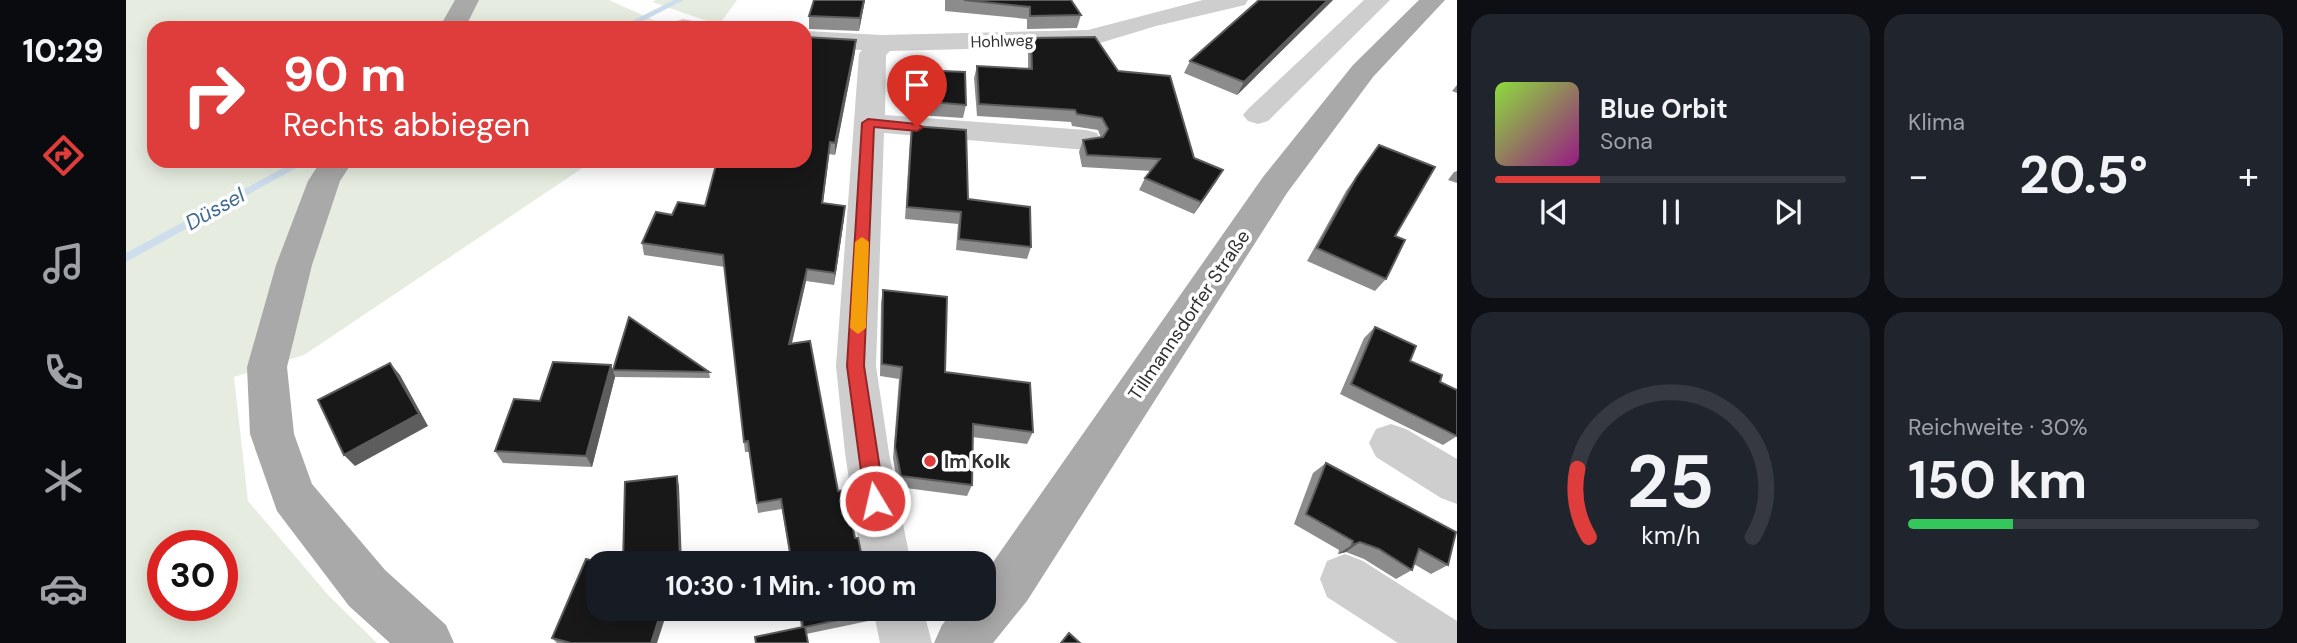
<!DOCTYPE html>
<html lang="de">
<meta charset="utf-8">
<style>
:root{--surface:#171b24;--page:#20242c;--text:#f1f3f6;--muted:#9ea1a6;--line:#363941;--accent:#df3d3c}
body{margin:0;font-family:"DM Sans",sans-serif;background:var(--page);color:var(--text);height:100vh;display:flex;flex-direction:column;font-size:26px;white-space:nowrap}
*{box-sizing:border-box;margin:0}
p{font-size:23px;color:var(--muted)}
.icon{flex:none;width:38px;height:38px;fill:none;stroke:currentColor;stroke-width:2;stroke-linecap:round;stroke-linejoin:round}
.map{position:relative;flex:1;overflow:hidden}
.side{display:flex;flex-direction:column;gap:14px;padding:14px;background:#0d0f14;width:840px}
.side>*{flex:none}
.top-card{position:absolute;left:21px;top:21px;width:665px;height:147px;border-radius:21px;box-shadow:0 4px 18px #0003;background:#df3d3c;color:#fff;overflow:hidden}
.speed{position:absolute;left:21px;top:530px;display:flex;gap:14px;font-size:35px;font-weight:700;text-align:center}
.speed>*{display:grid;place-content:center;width:91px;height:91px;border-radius:50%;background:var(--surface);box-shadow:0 4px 18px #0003;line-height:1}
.speed .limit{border:10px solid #d22;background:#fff;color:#111}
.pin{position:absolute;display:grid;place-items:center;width:60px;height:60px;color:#fff;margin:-72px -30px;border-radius:50% 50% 50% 0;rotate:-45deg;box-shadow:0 0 7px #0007}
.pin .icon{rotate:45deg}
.me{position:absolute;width:77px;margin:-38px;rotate:351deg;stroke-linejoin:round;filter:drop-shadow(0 0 5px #0008)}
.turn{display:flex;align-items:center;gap:24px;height:147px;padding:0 21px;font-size:32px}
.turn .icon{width:91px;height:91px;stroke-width:2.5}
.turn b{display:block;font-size:49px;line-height:60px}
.big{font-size:52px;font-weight:700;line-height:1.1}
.side .widget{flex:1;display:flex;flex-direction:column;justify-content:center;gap:10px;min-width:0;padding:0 24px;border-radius:21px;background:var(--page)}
.side .dial{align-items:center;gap:0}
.dial svg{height:182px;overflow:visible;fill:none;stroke:var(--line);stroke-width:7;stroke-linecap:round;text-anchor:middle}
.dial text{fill:var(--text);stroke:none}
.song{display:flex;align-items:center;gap:21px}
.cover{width:84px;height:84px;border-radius:10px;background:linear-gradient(135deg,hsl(90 70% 55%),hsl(310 70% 35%))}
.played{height:7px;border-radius:4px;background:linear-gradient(90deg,var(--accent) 30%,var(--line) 30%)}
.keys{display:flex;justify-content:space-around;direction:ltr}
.heat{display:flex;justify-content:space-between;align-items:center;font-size:38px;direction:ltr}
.charge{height:10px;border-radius:5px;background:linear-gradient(90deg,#34c759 30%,var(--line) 0)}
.side .tiles{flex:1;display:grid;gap:14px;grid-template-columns:repeat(2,1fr)}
.trip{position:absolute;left:460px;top:551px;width:410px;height:70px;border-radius:21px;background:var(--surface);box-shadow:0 4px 18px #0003;font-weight:700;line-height:70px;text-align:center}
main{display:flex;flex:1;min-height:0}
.menu{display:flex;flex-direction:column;width:126px;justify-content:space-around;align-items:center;background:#090b0e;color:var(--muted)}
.menu .icon{width:49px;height:49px}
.menu .current{color:var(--accent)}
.menu b{font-size:32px;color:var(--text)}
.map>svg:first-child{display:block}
.green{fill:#e6ede0;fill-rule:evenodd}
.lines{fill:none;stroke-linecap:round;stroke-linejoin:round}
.stream{fill:#cdddec;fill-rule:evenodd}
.minor{fill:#cecece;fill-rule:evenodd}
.major{fill:#a9a9a9;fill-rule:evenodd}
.wall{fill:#8c8c8c}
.shaded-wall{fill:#5d5d5d}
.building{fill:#181818;stroke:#5d5d5d;stroke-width:2}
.route{fill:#df3d3c;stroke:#912827;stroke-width:2}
.slow{fill:#f59e0b}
.poi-dot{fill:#df3d3c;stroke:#fff;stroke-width:2.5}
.labels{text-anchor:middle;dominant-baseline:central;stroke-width:7;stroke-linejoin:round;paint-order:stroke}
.far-street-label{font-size:16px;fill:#313131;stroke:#fff}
.street-label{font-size:19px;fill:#313131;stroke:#fff}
.poi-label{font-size:19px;font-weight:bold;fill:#313131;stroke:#fff;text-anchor:start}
.water-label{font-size:21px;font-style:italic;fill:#416b91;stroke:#fff}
</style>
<main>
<nav class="menu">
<b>10:29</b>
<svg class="icon current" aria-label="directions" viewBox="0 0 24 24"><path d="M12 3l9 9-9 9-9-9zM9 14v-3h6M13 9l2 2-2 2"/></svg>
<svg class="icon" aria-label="music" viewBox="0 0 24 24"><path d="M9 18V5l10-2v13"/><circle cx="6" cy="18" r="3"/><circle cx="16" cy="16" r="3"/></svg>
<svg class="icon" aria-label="phone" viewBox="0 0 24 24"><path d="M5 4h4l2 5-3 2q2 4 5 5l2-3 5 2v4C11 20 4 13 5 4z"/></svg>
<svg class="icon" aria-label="climate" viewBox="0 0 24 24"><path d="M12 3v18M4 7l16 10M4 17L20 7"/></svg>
<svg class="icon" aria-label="car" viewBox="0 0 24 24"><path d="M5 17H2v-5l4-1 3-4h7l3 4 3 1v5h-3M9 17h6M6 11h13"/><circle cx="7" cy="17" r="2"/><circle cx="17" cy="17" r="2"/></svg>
</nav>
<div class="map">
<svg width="1331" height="643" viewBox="0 0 1331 643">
<rect width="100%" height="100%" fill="#fff"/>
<path class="green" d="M0 0H483L545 28H28V161H467L178 355 108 377 122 501 203 596 251 643H0ZM37 546H96V606H37Z
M530 0H611L593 25 526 2Z"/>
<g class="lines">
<path class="stream" d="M548 0H558L503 28H492Z
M170 161H183L0 262V253Z"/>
<path class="minor" d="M1077 0H1122L1119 5 1030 26 964 46 764 51 760 55 759 115 960 130 971 133 975 140 971 147 960 150 758 133 750 366 763 453 785 564H736L719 453 710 366 733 54 736 50 679 47V31L756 35 962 30Z
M1238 0H1264L1142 121 1132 124 1122 121 1117 115 1122 109Z
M557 19 573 22 577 28 544 27 548 22Z
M1265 424 1280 429 1331 459V504L1315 498 1250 457 1243 443 1250 429Z
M1219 554 1237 561 1331 621V643H1272L1201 597 1194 579 1201 561Z
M747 609H797L806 643H754Z"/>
<path class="major" d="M329 0H353L339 28H313Z
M1293 0H1319L1247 77 1161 193 901 601 867 643H808L816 625 829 609H858V575L1137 177 1227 65Z
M195 161H227L214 181 186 265 161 367 168 434 186 484 259 570 320 625 328 643H264L223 606 151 511 124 434 121 367 150 265 182 181Z"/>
</g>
<path class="wall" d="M739 0 733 31 683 29V16Z
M819 0H945L955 15 951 28 901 29V19L819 11Z
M1207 0 1111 95 1058 73 1064 61Z
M905 38 992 71 1068 158 1097 170 1068 214 1013 190 1019 178 1025 171 956 167 953 152 957 140 975 138 972 130 946 126 945 122 851 116 848 78 851 66 902 69V50Z
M730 40 729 52 709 155 703 154 697 204 718 218 708 285 680 281 666 343 712 491 729 538 736 557 749 564H665L656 509 632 513 623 452H619L599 267 518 255 516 243 546 215 579 206 679 161Z
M792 70 840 105 837 118 791 115 790 83Z
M1331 85V93L1326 91Z
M786 126 842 199 905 247 901 259 830 250 832 224 779 219 784 138Z
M1253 145 1269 236 1260 279 1249 291 1181 261 1220 191Z
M1331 171V183L1322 180 1328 172Z
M757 290 819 372 907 432 901 444 846 437V485L841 496 772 487 767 458 773 379 754 376 755 303Z
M1249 327 1284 361 1314 382 1331 436 1317 445 1214 394 1238 338Z
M485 365 487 370 583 372 584 378 489 377 466 467 377 463 369 451 414 401Z
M1200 463 1322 565 1305 574 1288 564 1286 570 1270 579 1238 559 1220 552 1212 554 1213 550 1168 524 1187 473Z
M672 609H748L749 612 747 620 680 634 675 627Z
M426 638 531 643H431Z"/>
<path class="shaded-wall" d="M738 0H739L733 31 734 18Z
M1202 0H1207L1111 95 1118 82Z
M730 40 729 52 709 155V143Z
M704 142 703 154 695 216 696 203Z
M1097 170 1090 182 1068 214 1075 202Z
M719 206 718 218 708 285 709 273Z
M681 269 680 281 663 355V344Z
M264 363 274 375 302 426 229 466 218 455Z
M485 365 489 377 466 467 460 456Z
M551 476 553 486 556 564H552Z
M1234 542 1220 552 1212 554 1226 545Z
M536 609H542L531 643H525Z"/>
<path class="building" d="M688 0H738L734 18 683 16Z
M838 0H945L955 15 904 16V7Z
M1133 0H1202L1118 82 1064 61Z
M679 37 730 40 709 143 704 142 696 203 719 206 709 273 681 269 663 344 684 341 712 491 719 490 729 538H732L736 557 747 558 749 564H666L655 499 631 503 622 441 618 442 597 255 516 243 530 212 546 215 552 202 579 206 591 161H679Z
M969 37 992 71 1044 76 1068 158 1097 170 1075 202 1019 178 1034 159 961 155 957 140 977 137 982 129 976 118 951 114 949 110 853 104 851 66 906 69 905 38Z
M792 70 839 72 840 105 793 101Z
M786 126 840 130 842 199 904 207 905 247 833 239 835 212 781 207Z
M1253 145 1309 167 1269 236 1279 240 1260 279 1191 248 1230 178Z
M757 290 821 297 819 372 904 383 907 432 847 424 846 485 775 476 769 447 776 367 756 364Z
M503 317 583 372 487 370Z
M1249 327 1290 346 1284 361 1316 375 1314 382 1331 390V436L1225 384Z
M427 362 485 365 460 456 369 451 388 399 414 401Z
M264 363 293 414 218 455 192 400Z
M1200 463 1330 532 1322 565 1293 549 1286 570 1253 549 1234 542 1226 545 1227 541 1180 514Z
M551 476 554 560 552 564H497L499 482Z
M460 559 480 564H472V609H536L525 643H445L426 638Z
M674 609H748L749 612 679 627 682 643H630L629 637 677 627Z
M943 633 954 643H935Z"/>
<path class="route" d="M742 119 791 124 797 127 791 131 748 127 738 366 759 501 756 507 749 510 742 507 739 501 721 366 736 123Z"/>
<path class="slow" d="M736 237 743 242 740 328 732 334 724 328 729 242Z"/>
<circle class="poi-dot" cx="804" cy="461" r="7"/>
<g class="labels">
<g class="far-street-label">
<text transform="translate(876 41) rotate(-2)">Hohlweg</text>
</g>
<g class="street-label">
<text transform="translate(1063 315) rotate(-56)">Tillmannsdorfer Straße</text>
</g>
<g class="poi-label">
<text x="818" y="461">Im Kolk</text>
</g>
<g class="water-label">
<text transform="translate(89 209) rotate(-29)">Düssel</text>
</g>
</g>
</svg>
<div class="speed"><div class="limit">30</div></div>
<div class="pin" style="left:791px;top:127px;background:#d93025"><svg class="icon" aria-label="arrive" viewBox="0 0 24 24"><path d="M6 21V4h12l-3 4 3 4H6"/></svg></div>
<svg class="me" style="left:749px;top:501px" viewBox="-20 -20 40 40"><circle r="17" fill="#df3d3c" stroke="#fff" stroke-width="3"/><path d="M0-11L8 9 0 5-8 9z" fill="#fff"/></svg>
<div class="trip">10:30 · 1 Min. · 100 m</div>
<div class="top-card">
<div class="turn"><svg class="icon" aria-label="right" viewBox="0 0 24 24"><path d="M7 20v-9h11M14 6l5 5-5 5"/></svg><div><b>90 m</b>Rechts abbiegen</div></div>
</div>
</div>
<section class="side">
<div class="tiles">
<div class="widget">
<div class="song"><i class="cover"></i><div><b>Blue Orbit</b><p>Sona</p></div></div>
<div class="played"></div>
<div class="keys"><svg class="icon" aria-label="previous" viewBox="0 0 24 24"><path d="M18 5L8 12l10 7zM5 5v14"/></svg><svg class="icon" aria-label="pause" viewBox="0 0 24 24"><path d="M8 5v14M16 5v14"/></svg><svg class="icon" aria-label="next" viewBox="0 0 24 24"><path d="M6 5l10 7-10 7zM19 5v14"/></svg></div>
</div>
<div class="widget"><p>Klima</p>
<div class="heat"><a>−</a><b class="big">20.5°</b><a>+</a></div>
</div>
<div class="widget dial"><svg viewBox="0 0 100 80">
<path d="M14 69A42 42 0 1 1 86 69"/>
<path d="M14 69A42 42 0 0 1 9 39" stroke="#df3d3c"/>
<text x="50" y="56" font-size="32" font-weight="700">25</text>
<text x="50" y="72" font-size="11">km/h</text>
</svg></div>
<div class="widget"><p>Reichweite · 30%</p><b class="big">150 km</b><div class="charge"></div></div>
</div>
</section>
</main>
